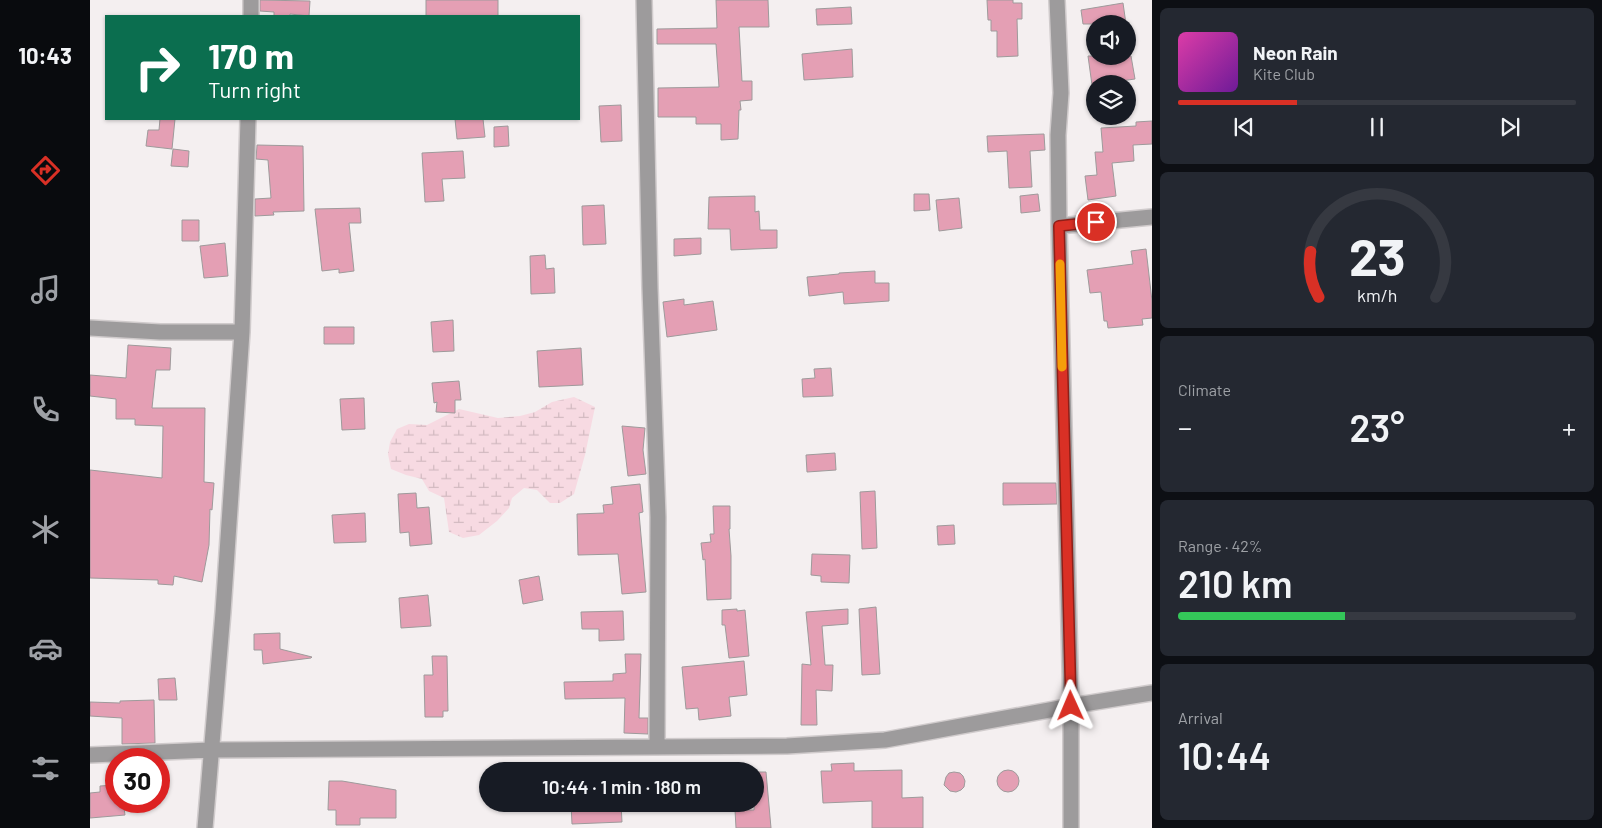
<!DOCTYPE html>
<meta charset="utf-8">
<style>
:root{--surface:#171b24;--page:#242831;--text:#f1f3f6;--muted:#9ea1a6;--line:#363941;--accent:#d93025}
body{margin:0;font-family:Barlow,sans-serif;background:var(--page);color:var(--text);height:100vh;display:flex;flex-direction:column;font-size:19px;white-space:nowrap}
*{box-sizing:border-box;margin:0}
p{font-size:16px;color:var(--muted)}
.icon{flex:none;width:28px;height:28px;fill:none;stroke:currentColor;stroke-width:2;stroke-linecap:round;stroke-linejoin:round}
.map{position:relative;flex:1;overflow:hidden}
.drawer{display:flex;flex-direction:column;gap:8px;padding:8px;background:#0d0f14;width:450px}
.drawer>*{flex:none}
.top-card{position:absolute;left:15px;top:15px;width:475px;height:105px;border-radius:0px;box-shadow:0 1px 4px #0004;background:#0b6e4f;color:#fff;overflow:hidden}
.controls{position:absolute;left:996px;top:15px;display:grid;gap:10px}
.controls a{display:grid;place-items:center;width:50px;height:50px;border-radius:50%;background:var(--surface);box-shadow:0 1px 4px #0004;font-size:25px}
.speed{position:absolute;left:15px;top:748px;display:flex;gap:10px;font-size:25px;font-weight:700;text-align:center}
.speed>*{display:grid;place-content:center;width:65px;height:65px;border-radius:50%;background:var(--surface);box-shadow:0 1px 4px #0004;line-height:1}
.speed .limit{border:8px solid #d22;background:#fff;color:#111}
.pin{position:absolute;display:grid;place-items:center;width:42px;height:42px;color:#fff;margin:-21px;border:2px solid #fff;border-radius:50%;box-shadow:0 1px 5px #0007}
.me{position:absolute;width:55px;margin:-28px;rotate:359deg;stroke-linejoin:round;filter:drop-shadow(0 0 4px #0008)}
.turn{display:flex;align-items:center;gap:18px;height:105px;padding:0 20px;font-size:22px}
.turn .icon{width:65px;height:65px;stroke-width:2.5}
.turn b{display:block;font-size:35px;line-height:42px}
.big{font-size:38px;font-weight:600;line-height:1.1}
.drawer .card{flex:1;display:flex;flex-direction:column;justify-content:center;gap:8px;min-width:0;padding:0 18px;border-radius:8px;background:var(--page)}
.drawer .dial{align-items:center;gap:0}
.dial svg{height:130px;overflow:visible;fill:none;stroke:var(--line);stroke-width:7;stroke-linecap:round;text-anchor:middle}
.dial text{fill:var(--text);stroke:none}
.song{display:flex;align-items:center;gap:15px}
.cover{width:60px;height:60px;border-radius:8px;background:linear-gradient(135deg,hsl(320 70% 55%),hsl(280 70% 35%))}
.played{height:5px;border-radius:2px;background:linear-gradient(90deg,var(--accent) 30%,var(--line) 30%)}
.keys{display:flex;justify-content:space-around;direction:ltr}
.heat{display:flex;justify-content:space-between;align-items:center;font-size:28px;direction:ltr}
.charge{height:8px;border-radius:4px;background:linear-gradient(90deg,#34c759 42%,var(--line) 0)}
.trip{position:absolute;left:389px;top:762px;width:285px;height:50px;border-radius:25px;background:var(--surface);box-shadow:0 1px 4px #0004;font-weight:600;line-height:50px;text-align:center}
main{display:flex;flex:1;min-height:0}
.tabs{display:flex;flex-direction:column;width:90px;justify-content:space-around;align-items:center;background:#090b0e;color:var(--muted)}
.tabs .icon{width:35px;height:35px}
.tabs .selected{color:var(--accent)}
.tabs b{font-size:22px;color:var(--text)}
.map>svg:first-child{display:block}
.wetland{fill:url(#wetland-marsh)}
.building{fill:#e49fb4;stroke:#9e9a9b}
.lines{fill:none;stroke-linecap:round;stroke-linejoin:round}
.minor-casing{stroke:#d0cbcc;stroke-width:18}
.minor{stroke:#9d9b9c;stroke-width:15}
.route-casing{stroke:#8d1f18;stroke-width:12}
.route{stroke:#d93025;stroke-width:9}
.slow{stroke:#f59e0b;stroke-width:9}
</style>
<main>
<nav class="tabs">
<b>10:43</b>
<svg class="icon selected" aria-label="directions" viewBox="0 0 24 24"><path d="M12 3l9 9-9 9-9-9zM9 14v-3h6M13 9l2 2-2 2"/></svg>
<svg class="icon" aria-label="music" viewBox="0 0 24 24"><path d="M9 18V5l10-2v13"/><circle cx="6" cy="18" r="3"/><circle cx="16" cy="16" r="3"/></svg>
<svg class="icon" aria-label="phone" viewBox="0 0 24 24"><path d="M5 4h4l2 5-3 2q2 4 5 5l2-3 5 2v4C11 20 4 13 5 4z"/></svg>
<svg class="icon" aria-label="climate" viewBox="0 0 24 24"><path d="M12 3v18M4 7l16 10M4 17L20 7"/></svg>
<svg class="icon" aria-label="car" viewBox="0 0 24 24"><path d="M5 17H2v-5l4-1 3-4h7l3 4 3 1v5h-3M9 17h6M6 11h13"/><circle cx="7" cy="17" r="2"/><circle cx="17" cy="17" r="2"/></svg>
<svg class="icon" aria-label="filters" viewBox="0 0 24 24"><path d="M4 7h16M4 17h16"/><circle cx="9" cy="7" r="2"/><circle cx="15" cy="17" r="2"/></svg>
</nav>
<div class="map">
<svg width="1062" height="828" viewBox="0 0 1062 828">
<defs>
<pattern id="wetland-marsh" width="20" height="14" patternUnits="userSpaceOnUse" patternTransform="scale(1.25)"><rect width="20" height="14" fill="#f7dae2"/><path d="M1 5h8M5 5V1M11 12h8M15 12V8" fill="none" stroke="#d3bac1"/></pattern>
</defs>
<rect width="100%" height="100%" fill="#f4eff0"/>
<path class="wetland" d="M484 397 505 407 495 455 484 494 470 503H460L447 490 434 488 422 498 419 508 407 521 389 535 373 538 359 532 354 498 339 491 332 479 316 475 301 469 298 454 300 442 307 429 319 424 337 425 369 409 408 418 430 416 445 412 462 402Z"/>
<path class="building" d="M170 0 220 1 219 16 200 14V16H184V12L170 11Z
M336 0H408V16H336Z
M626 0H678L679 27H649L652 81H662V100L650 101 651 110H649L648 139 631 140V124H606V117H568V88L629 87 626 44H567V29L627 28Z
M897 0H923V3H932V19H927L928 56 907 57V31H901V20H898Z
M1033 3 1036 24H993L991 10Z
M761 7 762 24 727 25 726 9Z
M762 49 763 77 714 80 712 54Z
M998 56H1041L1045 79 1002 85Z
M531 105 532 141 511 142 509 106Z
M70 119H85L82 149 56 146 58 130H69Z
M365 119H393L395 137 367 139Z
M1062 121V144L1043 145 1044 161 1022 163 1026 196 998 200 995 176 1007 175 1005 152H1013L1011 128 1046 126V122Z
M418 126 419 146 404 147V127Z
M954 134 955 150 940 151 942 187 919 188 917 151 898 152 897 136Z
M167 145 213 146 214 211 183 212 184 215 165 216V199L181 198 178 160 166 159Z
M83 149 99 151 98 167 81 166Z
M373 151 375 178 352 179 354 201 335 202 332 153Z
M824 194H839L840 210 824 211Z
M948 194 950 211 931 213 930 196Z
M665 196V212L669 211 670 230H687V248L641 250 640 229H618L619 197Z
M869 198 872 228 849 231 846 200Z
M514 205 516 244 493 245 492 206Z
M270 208 271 223H259L264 271 249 273V269L232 271 225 209Z
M92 220H109V241H92Z
M611 238V254L584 256V239Z
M135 243 138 276 114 278 110 246Z
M1056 249 1062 301V318L1052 319 1053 325 1018 328 1017 321H1014L1011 292 1000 293 997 270 1043 264 1041 251Z
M455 255 456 269 464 268 465 293 441 294 440 256Z
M785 271V283H799V301L754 304 753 292 719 296 717 277 749 274V273Z
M594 299V305L623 301 627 330 577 337 573 302Z
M363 320 364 351 343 352 341 322Z
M234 327H264V344H234Z
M38 345 81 348 80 370H66L62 408H115L114 482 124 483 122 510 120 509 119 545 112 582 84 576 83 585 68 584V580L0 578V470L72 478 73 426 45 425V419H26V399L0 396V375L36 378Z
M491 348 493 385 449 387 447 351Z
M741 368 743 396 713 397 712 379 725 378 724 369Z
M369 381 371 400H365V413L346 412 347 402 344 403 342 383Z
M274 398 275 429 252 430 250 399Z
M532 426 555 428 553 450 556 474 538 476Z
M745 453 746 470 717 472 716 455Z
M913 483H966L967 504 913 505Z
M550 484 553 512 549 513 556 592 532 594 528 554 488 555 487 514 514 513 513 505 523 504 521 487Z
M785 491 787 548 772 549 770 492Z
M326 493 327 508 339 507 342 544 320 546 319 532 310 533 308 494Z
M623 506H640V529H639L641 556V599L617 600 615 559 613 560 611 543 621 542 620 534H624Z
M275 513 276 542 244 543 242 515Z
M864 525 865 544 848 545 847 526Z
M722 554 760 555 759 583 731 582V576L721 575Z
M449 576 453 600 433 604 429 580Z
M338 595 341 626 311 628 309 598Z
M786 607 790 674 772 675 769 609Z
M647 609V611L655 610 659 656 639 658 635 625H632V610Z
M758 609V624L732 626 735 665H743L742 691 726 690 727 725H711L712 664 721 665 716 612Z
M533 611 534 640 509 641V629H492L491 612Z
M190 633V649L222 657 221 658 173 664 172 650H164V634Z
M535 654H551L549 718H558V734L534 733 535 698 475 699 474 682 523 681V674L536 673Z
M342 656H357L358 711H353V717H335L334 675H343Z
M654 661 657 695 639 697 641 716 609 720 608 708 596 709 592 667Z
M85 678 87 700H69L68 679Z
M64 700 65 743 32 744V718L0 716V702L30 703V701Z
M764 763V771L812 770V798L833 797V828H782V801L733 803 731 771H742L741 764Z
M907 781a11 11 0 1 1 22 0a11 11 0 1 1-22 0Z
M665 772H676L681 828H646L645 810H664Z
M864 772 870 773 873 776 875 781 874 787 871 790 866 792 860 791 854 785 856 777 859 773Z
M239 781H252L306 790V818H270V825H246V810H238Z
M25 785 26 801H33L35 815 0 818V793L10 792V786Z
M481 804H531L532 822 482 824Z"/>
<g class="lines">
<defs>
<path id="minor" d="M554 0 560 288 568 517 567 747
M967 0 971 93 968 135 969 226 981 706V828
M161 16V0
M969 226 1062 217
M0 328 70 332H152
M0 755 120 750 697 746 795 740 981 706 1062 693
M115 828 133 612 152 332 158 119"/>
</defs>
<use href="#minor" class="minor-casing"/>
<use href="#minor" class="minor"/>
</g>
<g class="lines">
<defs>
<path id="route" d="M981 706 969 226 1006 222"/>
</defs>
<use href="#route" class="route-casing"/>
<use href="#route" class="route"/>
<path class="slow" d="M970 264 972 367"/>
</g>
</svg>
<div class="controls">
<a><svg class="icon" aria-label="sound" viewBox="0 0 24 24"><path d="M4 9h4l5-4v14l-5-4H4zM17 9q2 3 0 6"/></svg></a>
<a><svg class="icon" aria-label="layers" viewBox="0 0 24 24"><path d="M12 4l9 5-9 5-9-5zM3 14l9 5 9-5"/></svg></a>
</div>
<div class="speed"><div class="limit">30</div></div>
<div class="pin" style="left:1006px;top:222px;background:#d93025"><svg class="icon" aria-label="arrive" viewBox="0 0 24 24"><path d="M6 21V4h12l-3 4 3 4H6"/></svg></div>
<svg class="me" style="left:981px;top:706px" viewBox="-20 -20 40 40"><path d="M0-17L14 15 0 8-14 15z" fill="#d93025" stroke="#fff" stroke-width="4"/></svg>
<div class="trip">10:44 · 1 min · 180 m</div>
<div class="top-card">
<div class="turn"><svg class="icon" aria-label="right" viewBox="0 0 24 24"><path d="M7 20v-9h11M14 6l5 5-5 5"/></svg><div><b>170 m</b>Turn right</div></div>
</div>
</div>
<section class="drawer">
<div class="card">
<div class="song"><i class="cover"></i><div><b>Neon Rain</b><p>Kite Club</p></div></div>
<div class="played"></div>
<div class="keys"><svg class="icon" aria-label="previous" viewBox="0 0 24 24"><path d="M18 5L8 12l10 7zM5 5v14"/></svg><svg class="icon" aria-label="pause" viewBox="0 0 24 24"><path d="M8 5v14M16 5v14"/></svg><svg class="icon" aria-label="next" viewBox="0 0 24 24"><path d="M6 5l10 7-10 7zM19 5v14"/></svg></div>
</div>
<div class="card dial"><svg viewBox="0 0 100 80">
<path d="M14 69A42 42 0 1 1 86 69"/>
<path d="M14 69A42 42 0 0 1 9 41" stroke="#d93025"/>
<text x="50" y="56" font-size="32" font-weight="700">23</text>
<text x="50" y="72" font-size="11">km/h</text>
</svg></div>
<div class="card"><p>Climate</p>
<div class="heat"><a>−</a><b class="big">23°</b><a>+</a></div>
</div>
<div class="card"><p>Range · 42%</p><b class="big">210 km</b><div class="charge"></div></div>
<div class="card"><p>Arrival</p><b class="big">10:44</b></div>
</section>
</main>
